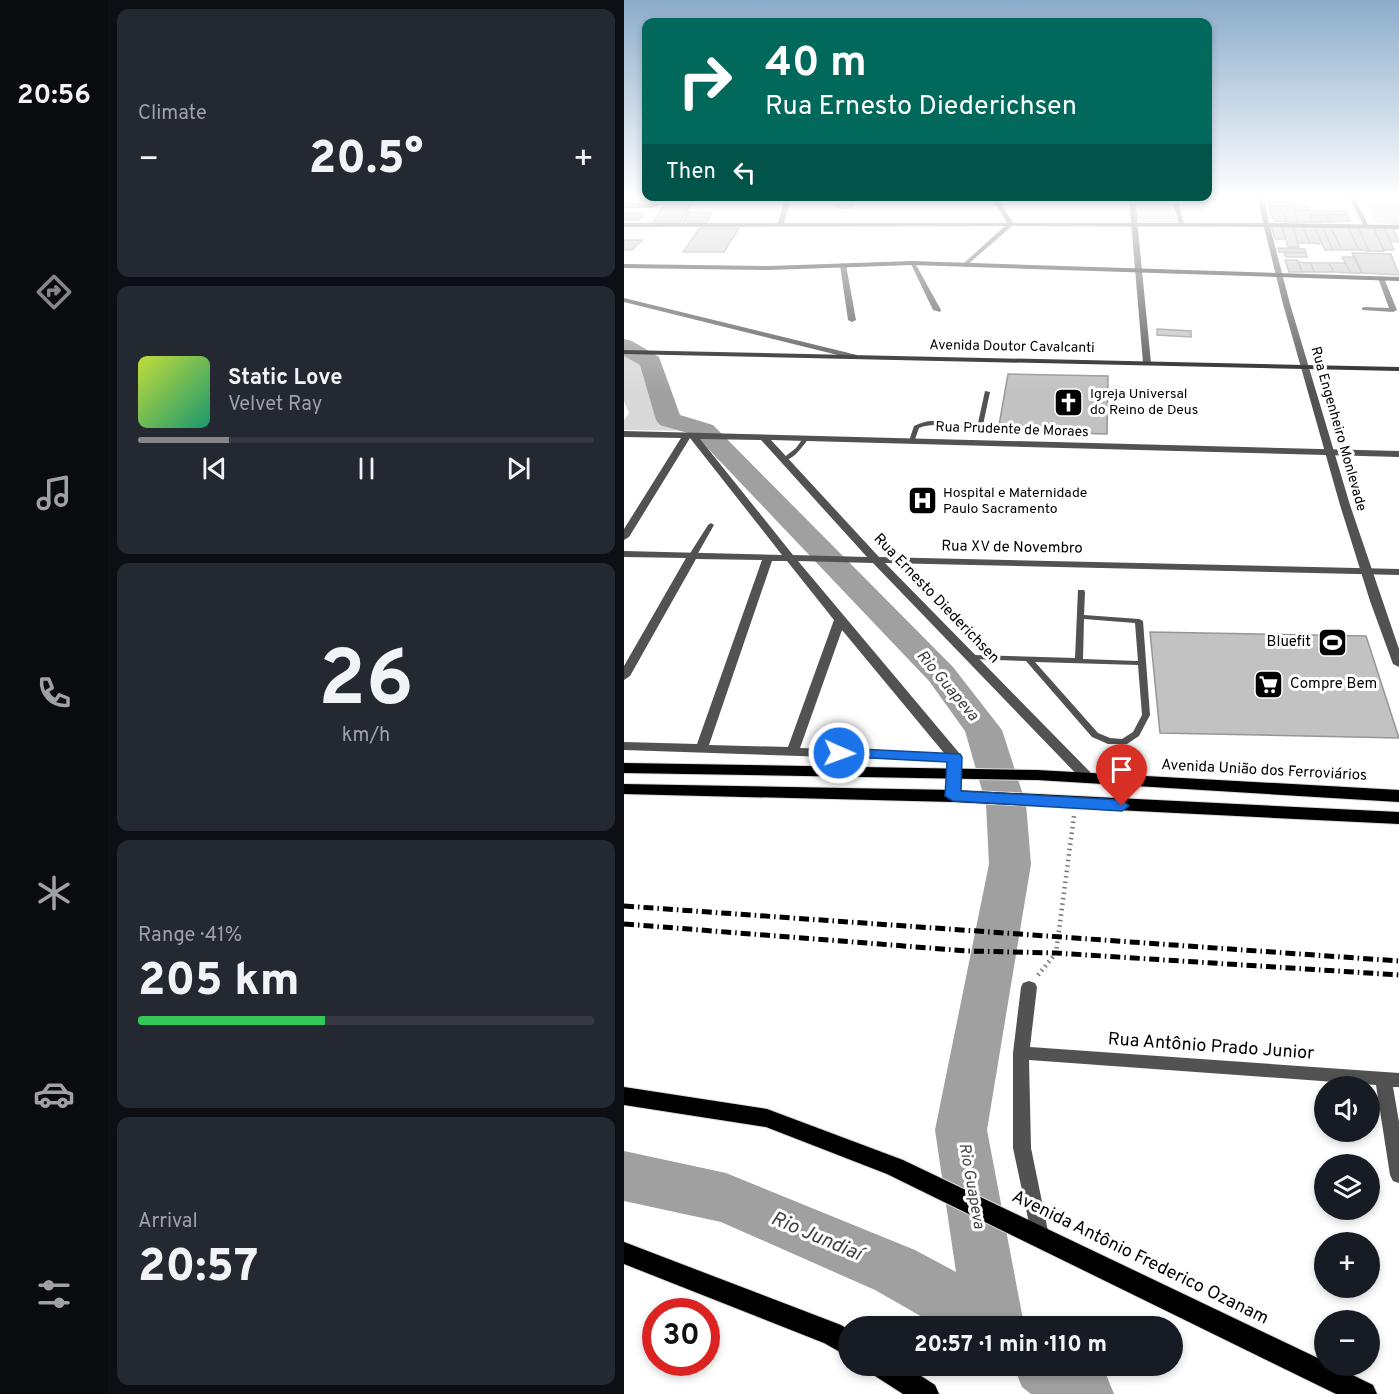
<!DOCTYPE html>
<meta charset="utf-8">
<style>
:root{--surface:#171b24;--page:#242831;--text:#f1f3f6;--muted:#9ea1a6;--line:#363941;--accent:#858687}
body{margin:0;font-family:Overpass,sans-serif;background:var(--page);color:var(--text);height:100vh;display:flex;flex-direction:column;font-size:22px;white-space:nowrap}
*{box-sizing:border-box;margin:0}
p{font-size:20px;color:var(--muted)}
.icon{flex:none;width:33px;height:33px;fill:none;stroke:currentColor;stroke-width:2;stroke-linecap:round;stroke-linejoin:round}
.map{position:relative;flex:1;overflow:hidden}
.panel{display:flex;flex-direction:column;gap:9px;padding:9px;background:#0d0f14;width:516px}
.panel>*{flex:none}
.guide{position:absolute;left:18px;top:18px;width:570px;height:183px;border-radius:12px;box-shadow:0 3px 9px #0003;background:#00695c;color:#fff;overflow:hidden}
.controls{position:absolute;left:690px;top:1076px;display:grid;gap:12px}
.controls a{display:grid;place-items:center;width:66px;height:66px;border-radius:50%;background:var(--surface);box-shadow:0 3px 9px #0003;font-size:30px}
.speed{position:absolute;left:18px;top:1298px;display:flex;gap:12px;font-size:30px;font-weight:700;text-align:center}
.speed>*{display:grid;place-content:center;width:78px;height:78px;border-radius:50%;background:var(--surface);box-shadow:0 3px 9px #0003;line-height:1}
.speed .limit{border:9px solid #d22;background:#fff;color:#111}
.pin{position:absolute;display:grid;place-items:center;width:51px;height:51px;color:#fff;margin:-62px -26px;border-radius:50% 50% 50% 0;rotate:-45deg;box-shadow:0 0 6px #0007}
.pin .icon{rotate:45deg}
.me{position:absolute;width:66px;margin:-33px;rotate:92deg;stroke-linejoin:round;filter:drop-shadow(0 0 4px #0008)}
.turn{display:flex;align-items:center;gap:21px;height:126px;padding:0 24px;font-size:27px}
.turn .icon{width:78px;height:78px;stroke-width:2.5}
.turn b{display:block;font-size:42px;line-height:51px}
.then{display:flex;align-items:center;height:57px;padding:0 24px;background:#0003;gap:12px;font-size:22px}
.big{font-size:45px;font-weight:800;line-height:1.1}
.panel .widget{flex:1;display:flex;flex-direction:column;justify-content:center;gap:9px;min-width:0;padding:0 21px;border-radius:12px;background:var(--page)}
.panel .dial{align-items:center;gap:0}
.dial b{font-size:78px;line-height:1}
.song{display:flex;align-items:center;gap:18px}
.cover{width:72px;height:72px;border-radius:9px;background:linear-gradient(135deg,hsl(70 70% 55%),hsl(160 70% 35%))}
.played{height:6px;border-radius:3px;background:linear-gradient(90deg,var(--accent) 20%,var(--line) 20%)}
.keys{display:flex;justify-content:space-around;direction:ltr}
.heat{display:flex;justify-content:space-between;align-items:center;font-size:33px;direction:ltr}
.charge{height:9px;border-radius:4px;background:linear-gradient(90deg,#34c759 41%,var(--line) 0)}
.trip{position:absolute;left:214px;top:1316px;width:345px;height:60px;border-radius:30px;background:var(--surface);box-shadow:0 3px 9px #0003;font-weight:800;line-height:60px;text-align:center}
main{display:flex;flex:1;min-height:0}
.dock{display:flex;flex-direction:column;width:108px;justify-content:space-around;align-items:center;background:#090b0e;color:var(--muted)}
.dock .icon{width:42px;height:42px}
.dock .on{color:var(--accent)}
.dock b{font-size:27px;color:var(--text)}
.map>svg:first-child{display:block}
.green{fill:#d9d9d9}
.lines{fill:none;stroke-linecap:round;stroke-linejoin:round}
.river{fill:#a0a0a0;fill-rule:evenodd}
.building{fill:#c2c2c2;stroke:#969696;stroke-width:1.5}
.primary-casing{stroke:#dbdbdb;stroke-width:2}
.path{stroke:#747474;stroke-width:4.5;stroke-dasharray:1.5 4;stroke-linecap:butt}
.service{fill:#525252;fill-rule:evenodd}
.minor{fill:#525252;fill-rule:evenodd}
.tertiary{fill:#525252;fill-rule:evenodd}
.secondary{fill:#1f1f1f;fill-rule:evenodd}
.primary{fill:#000;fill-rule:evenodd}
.rail{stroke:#000;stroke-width:5;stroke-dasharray:10 4 1.5 4;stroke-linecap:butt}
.route{fill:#1a73e8;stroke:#114b97;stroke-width:1.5}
.labels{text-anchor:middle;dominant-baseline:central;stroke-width:6;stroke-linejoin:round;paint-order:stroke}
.far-street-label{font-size:14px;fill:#000;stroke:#fff}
.far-poi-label{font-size:14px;fill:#000;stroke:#fff;text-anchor:start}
.street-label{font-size:15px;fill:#000;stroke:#fff}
.poi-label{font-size:15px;fill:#000;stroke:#fff;text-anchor:end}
.water-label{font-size:16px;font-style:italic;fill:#414141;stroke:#fff}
.near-street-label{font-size:18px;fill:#000;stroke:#fff}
.near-water-label{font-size:20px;font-style:italic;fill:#414141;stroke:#fff}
</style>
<main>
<nav class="dock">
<b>20:56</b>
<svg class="icon on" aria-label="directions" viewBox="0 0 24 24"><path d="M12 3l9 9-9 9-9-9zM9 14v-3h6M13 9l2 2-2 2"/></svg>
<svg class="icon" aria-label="music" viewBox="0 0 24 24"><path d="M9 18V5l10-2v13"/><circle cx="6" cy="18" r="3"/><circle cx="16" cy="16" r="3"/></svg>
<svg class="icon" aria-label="phone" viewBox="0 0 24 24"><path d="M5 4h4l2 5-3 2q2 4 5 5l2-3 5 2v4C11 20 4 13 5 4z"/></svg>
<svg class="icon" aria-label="climate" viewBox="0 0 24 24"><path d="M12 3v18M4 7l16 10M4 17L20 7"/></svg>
<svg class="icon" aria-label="car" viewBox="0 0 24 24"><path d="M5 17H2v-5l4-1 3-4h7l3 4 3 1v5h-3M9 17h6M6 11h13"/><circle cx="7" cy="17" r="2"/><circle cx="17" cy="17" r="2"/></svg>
<svg class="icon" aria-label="filters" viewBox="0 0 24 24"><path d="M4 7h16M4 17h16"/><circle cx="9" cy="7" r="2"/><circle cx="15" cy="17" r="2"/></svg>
</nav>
<section class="panel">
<div class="widget"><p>Climate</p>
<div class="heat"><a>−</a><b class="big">20.5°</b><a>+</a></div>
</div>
<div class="widget">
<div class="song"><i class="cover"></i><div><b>Static Love</b><p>Velvet Ray</p></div></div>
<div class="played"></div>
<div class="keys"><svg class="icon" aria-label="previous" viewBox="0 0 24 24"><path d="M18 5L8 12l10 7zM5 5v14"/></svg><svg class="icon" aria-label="pause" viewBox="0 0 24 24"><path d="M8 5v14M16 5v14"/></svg><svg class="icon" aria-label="next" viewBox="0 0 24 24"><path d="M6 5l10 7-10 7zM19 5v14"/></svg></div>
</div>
<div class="widget dial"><b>26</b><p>km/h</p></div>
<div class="widget"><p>Range · 41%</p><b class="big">205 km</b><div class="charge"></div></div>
<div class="widget"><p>Arrival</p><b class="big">20:57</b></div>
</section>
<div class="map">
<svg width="775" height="1394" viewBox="0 0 775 1394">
<rect width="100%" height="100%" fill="#fff"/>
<path class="green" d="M510 198H548L553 222 512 221Z
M743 200H775V225L752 223 740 201Z
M0 355H5L20 368 30 403 41 423 72 431 0 430V420L5 413 0 401Z"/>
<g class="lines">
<path class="river" d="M0 339 8 341 35 357 56 415 89 425 329 667 378 730 402 804 407 864 363 1130 398 1314 403 1326H314L251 1290 97 1222 0 1201V1151L102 1173 291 1250 332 1272 311 1130 365 864 362 804 341 731 305 681 71 435 36 425 32 420 16 365 0 356Z
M389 1365H470L481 1372 490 1394H407L398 1387Z"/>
</g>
<path class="building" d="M216 198H231L228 208H212Z
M44 200H70L56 222H29Z
M644 202 676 203 677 207 645 206Z
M645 206 683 207 685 210 645 209Z
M645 209H658L663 222 650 221Z
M658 209 670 210 674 222H663Z
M670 210H685L688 222H674Z
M685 210 722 211 723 215 686 214Z
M65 212H88L83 222H59Z
M0 213H20L15 220H0Z
M686 214H703L705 222H688Z
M703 214 723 215 726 221 705 222Z
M647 226H658L661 239H651Z
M658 226 669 227 675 247H664Z
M690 226H698L709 250H701Z
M690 226 698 244 686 243 679 227Z
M669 227H679L686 243H674Z
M698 227H707L718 250H709Z
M706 227H724L735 250H718Z
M724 227H734L745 251 735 250Z
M734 227H749L760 251H745Z
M749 227H760L770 250H760Z
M760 227 769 228 775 242 766 241Z
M76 228H115L100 252H59Z
M0 240H18L8 250H0Z
M654 248 681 249 682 253 655 252Z
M660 252 682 253 683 257H662Z
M728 253 767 254 775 275 738 273Z
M718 257H731L738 273H727Z
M661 260H673L678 272H665Z
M674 262 687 263 690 272H678Z
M687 263H705L710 272H690Z
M705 263H721L727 273 710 272Z
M533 329 567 331V337L533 335Z
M384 374 484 376 483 434 374 431Z
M526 632 742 636 775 738 536 733Z"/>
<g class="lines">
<defs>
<path id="primary" d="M0 763 413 770 775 790V802L413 780 0 773Z
M0 784 329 790 775 812V824L329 802 0 794Z
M0 1087 143 1109 279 1160 700 1361V1365H708L749 1385 753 1394H712L263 1174 142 1127 0 1105Z
M0 1242 217 1325 225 1330V1357L200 1343 0 1264Z
M244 1365H280L311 1385 315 1394H279L248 1374Z"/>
</defs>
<use href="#primary" class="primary-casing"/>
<path class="path" d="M414 975 432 953 450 816"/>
<path class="service" d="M0 203 34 204 36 205 26 208H0V206H21L0 205Z
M361 391 366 392 359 425C337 434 316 419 295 428L290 442 285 441 290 426C296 423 302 421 309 421 325 421 339 429 354 423Z
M182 436 185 438C178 447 170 460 158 461V459L172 448 180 437Z
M87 523 90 525 73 555 69 557 65 555 84 525Z
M454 590H460L461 592 460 615 515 619 519 621 526 715 515 736 503 744H484L468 737 402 661 348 659 344 657 348 655 451 658ZM460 619 511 623 514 661 459 659ZM411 662 514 665 518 715 509 732 498 739 486 738 474 733Z"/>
<path class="minor" d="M505 198H511L527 363 523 365 519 363Z
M548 198H554L560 225 555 224Z
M725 198H731L745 227 740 226Z
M286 262 291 263 317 310 316 312 309 310Z
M219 263 222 265 232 320 228 322 224 320 216 265Z
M757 276 760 278 773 310 769 312 738 310V308L740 307 765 308 754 278Z
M0 298 233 355 234 357 230 359 0 302Z
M0 431 775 451V457L147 440 255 557 775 569V575L261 563 471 777 473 780 471 783H461L249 563 174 561 336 754 337 757 336 796 334 799H324L322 796 324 761 0 750V742L73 744 138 560 72 559 6 676 0 680V666L62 558 0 557V551L158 555 66 438 5 537 0 540V529L57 438 0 437ZM76 439 137 440 243 557 169 555ZM148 561H163L210 620 164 747 85 745ZM218 630 320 753 176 748Z
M405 981 411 983 413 987 406 1047 775 1073V1087H769L775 1122V1183L769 1181 766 1175 752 1085 405 1060 407 1148 425 1236 423 1242 416 1245 409 1242 389 1148V1053L397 987 399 983Z"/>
<path class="tertiary" d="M161 198H167L160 223H383L368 198H374L389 223H639L634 198H640L645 223 775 225V229L646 227 666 304 726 505 775 649V667L769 664 746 601 716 505 659 304 640 227 388 226 342 266 339 264 340 263 381 226 0 227V223H154Z"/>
<path class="secondary" d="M288 261 775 277V281L288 265 145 270 0 268V264L145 266Z
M0 350 775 367V371L0 354Z"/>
<use href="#primary" class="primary"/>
<path class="rail" d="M0 906 775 961
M0 924 344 951 432 953 775 975"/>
</g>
<linearGradient id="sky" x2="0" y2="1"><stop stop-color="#8baccb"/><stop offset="0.5" stop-color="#fff"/><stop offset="1" stop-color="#fff" stop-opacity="0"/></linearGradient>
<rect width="775" height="393" fill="url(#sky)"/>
<path class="route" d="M215 748 336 754 338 757 337 791 498 800 505 806 498 811 329 801 321 796 323 762 210 756 208 753Z"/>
<defs>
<symbol id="church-square" viewBox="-11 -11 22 22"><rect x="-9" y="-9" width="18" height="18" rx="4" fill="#000" stroke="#fff"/><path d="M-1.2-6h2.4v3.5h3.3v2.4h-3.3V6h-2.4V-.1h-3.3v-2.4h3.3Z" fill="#fff"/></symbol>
<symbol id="hospital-square" viewBox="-11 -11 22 22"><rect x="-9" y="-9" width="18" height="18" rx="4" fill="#000" stroke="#fff"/><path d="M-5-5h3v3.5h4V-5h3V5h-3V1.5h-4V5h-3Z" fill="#fff"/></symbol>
<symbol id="stadium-square" viewBox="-11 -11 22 22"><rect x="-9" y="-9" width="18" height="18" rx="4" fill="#000" stroke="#fff"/><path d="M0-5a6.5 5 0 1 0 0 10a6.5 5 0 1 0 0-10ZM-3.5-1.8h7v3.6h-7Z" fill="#fff"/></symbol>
<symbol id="supermarket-square" viewBox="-11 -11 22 22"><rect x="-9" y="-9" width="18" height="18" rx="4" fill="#000" stroke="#fff"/><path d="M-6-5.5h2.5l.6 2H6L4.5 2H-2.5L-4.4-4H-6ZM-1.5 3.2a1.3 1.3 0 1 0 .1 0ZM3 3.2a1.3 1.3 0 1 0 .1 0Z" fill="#fff"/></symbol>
</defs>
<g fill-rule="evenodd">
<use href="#church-square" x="428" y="386" width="33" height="33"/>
<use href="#hospital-square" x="282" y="484" width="33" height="33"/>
<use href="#stadium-square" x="692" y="626" width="33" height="33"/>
<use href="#supermarket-square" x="628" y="668" width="33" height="33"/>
</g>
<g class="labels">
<g class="far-street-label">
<text transform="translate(388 347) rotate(1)">Avenida Doutor Cavalcanti</text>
<text transform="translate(714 429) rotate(74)">Rua Engenheiro Monlevade</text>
<text transform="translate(388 430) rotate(2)">Rua Prudente de Moraes</text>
</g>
<g class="far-poi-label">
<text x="466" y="394">Igreja Universal<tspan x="466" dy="16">do Reino de Deus</tspan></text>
<text x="319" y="493">Hospital e Maternidade<tspan x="319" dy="16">Paulo Sacramento</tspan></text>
</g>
<g class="street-label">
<text transform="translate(388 548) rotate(1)">Rua XV de Novembro</text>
<text transform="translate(312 599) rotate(46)">Rua Ernesto Diederichsen</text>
<text transform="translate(640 771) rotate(3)">Avenida União dos Ferroviários</text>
</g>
<g class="poi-label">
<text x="687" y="642">Bluefit</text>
<text x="666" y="684" text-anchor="start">Compre Bem</text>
</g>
<g class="water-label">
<text transform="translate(323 686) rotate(50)">Rio Guapeva</text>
<text transform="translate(347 1186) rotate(80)">Rio Guapeva</text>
</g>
<g class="near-street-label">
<text transform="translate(587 1047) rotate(4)">Rua Antônio Prado Junior</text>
<text transform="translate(516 1258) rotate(26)">Avenida Antônio Frederico Ozanam</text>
</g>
<g class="near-water-label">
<text transform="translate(192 1237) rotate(23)">Rio Jundiaí</text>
</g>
</g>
</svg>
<div class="controls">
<a><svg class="icon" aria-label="sound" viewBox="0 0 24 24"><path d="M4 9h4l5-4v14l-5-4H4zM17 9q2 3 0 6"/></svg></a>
<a><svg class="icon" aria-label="layers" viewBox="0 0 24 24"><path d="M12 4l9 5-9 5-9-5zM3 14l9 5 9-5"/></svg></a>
<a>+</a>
<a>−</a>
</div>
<div class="speed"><div class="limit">30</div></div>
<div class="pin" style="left:498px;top:806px;background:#d93025"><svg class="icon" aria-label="arrive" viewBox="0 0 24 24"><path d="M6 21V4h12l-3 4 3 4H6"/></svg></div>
<svg class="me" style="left:215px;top:753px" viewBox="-20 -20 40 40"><circle r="17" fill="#1a73e8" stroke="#fff" stroke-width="3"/><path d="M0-11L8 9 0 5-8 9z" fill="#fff"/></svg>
<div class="trip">20:57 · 1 min · 110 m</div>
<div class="guide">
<div class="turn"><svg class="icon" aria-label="right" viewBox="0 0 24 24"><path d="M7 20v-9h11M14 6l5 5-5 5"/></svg><div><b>40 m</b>Rua Ernesto Diederichsen</div></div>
<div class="then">Then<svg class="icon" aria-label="left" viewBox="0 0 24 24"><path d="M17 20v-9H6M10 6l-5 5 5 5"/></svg></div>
</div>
</div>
</main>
